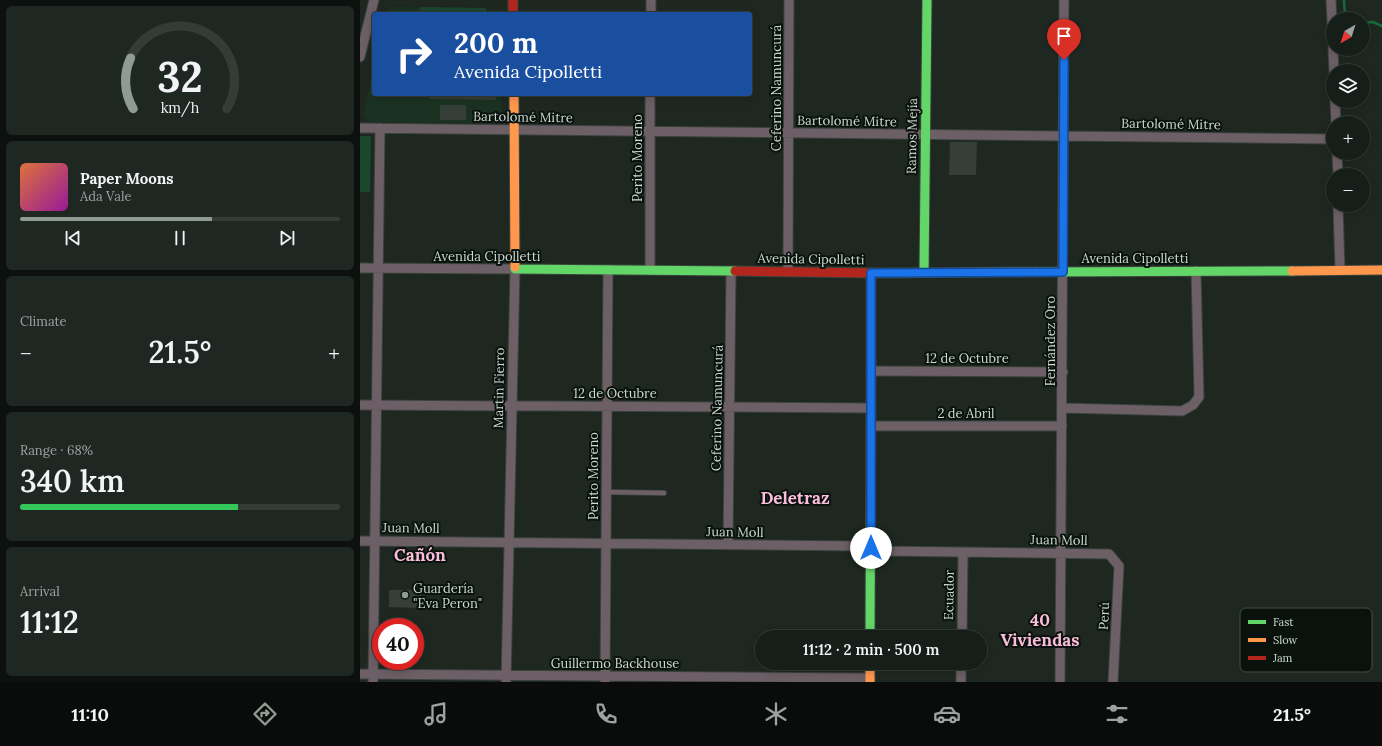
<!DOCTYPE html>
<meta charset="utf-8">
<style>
:root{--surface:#161e19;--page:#1f2722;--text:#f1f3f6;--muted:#9ea2a2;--line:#353c38;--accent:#909b93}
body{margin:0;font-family:Lora,serif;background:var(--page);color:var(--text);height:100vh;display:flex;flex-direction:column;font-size:15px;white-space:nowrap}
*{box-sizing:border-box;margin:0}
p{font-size:13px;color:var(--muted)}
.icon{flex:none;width:22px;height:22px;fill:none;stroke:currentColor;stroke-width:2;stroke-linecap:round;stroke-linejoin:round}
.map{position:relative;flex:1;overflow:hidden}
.sheet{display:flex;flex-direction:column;gap:6px;padding:6px;background:#0c100e;width:360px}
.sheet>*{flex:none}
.guide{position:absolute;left:12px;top:12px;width:380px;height:84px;border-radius:4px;box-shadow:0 2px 10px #0003,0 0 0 1px var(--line);background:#1a4fa0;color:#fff;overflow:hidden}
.needle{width:26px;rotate:219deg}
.controls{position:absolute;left:966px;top:12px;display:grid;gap:8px}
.controls a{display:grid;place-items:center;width:44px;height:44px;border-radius:50%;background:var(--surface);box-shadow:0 2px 10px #0003,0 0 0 1px var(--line);font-size:20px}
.speed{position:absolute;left:12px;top:618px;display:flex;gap:8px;font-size:20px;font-weight:700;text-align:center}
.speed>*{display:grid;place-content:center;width:52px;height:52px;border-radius:50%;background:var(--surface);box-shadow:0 2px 10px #0003,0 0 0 1px var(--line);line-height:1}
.speed .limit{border:6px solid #d22;background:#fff;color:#111}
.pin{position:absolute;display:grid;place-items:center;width:34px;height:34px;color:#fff;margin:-41px -17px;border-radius:50% 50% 50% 0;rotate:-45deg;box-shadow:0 0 4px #0007}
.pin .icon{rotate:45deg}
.me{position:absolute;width:44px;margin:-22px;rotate:0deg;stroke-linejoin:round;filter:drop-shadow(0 0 3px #0008)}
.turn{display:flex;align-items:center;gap:14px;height:84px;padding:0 16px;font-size:18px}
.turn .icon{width:52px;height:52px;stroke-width:2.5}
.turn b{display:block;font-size:28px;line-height:34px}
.big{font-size:30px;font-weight:600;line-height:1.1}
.sheet .tile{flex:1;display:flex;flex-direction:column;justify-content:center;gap:6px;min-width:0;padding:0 14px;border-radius:6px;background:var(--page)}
.sheet .dial{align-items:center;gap:0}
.dial svg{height:104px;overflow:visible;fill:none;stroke:var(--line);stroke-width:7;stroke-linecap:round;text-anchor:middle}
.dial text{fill:var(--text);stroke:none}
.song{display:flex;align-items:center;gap:12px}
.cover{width:48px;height:48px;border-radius:6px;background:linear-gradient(135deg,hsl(20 70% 55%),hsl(300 70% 35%))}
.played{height:4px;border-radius:2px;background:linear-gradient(90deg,var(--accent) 60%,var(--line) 60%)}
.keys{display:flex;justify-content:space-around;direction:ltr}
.heat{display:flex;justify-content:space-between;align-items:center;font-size:22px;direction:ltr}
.charge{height:6px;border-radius:3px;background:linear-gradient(90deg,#34c759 68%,var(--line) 0)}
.trip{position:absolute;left:395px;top:630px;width:232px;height:40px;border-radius:20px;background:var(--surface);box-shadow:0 2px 10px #0003,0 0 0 1px var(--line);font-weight:600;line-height:40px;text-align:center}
.dock{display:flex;height:64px;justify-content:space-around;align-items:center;background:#090c0a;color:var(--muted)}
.dock .icon{width:28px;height:28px}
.dock .active{color:var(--accent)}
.dock b{font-size:18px;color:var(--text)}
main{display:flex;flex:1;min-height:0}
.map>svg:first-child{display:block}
.built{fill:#1b3223}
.green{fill:#1b472d}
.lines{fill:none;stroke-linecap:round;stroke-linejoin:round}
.stream{stroke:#176a3e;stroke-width:2.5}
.building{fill:#353e38}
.lane-casing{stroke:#3b433e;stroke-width:6}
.street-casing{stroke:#3b433e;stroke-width:11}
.fast-casing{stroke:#3b433e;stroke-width:11}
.slow-casing{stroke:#3b433e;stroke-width:11}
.jam-casing{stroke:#3b433e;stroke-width:11}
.lane{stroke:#6d5f66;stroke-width:4.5}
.street{stroke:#6d5f66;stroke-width:9}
.fast{stroke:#63d668;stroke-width:9}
.slow{stroke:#ff974d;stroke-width:9}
.jam{stroke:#b3261e;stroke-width:9}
.route-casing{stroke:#114b97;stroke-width:10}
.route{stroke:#1a73e8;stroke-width:7}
.poi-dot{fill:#909b93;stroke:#0a120d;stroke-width:1.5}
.labels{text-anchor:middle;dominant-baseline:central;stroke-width:4;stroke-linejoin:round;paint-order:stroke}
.street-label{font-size:13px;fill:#cdd9d1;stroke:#0a120d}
.poi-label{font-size:13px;fill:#cdd9d1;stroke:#0a120d;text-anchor:start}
.district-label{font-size:17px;font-weight:bold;fill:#fbbdda;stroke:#0a120d}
.key{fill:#0a120d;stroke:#444e48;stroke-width:1}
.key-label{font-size:11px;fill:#cdd9d1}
</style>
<main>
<section class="sheet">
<div class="tile dial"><svg viewBox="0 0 100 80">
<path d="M14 69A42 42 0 1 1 86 69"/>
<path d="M14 69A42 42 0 0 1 12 30" stroke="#909b93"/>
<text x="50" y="56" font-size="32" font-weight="700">32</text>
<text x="50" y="72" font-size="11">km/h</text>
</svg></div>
<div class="tile">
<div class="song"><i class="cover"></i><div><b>Paper Moons</b><p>Ada Vale</p></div></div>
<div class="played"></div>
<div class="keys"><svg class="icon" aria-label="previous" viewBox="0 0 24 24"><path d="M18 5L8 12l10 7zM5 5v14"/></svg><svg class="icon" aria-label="pause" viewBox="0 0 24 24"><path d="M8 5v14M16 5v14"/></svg><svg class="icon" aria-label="next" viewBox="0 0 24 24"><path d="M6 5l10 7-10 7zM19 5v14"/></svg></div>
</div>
<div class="tile"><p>Climate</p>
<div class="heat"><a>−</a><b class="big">21.5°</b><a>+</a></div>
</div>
<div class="tile"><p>Range · 68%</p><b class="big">340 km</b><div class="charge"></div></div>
<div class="tile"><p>Arrival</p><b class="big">11:12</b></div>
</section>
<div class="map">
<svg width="1022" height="682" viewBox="0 0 1022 682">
<rect width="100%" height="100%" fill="#1e2821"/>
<path class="built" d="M31 7 126 8V14H25Z
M14 65V94H142L141 118 137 123 8 122 3 115Z"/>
<path class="green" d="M60 7 126 8V14H59Z
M0 136H11L10 192H0Z"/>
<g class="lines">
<path class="stream" d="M984 1 985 15 987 19
M1003 23 1013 22 1022 26"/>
</g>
<path class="building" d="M70 94H136V100L70 99Z
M80 105H106V120H80Z
M590 142H617L616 175H589Z
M29 590H61V600L58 599V608L29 607Z"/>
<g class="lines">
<defs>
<path id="lane" d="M246 492 304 493"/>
<path id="street" d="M971 0 973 43
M291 14V0
M973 49 974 71
M0 57 14 0
M975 101 976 123
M0 128 973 139
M977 153 978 175
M978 205 980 270
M0 268 155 269 146 682
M290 270V94
M428 271 429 0
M511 371 703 372
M0 405 511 408
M702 408 822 411 833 405 839 397 836 271
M511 426H702
M0 541 499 546 520 551 749 554 759 566 753 682
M368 545 371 271
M602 637 603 553
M0 674 510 678
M245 681 248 270
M13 682 20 128
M601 682V663
M700 682 704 0"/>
<path id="fast" d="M155 267V269L375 271
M564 272 567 0
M676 272 932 271
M510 637 511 376"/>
<path id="slow" d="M154 94 155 267
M932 271 1022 270
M516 273 676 272
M511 376V273
M510 663V682"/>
<path id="jam" d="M153 0V14
M375 271 516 273"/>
</defs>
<use href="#lane" class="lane-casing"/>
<use href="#street" class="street-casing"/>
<use href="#fast" class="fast-casing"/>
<use href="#slow" class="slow-casing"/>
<use href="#jam" class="jam-casing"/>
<use href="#lane" class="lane"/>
<use href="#street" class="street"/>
<use href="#fast" class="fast"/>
<use href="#slow" class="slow"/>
<use href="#jam" class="jam"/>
</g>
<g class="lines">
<defs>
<path id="route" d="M511 548V273L703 272 704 60"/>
</defs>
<use href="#route" class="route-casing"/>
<use href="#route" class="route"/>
</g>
<circle class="poi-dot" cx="45" cy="595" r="4"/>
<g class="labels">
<g class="street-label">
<text transform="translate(416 88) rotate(-90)">Ceferino Namuncurá</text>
<text transform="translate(163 117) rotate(1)">Bartolomé Mitre</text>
<text transform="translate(487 121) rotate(1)">Bartolomé Mitre</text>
<text transform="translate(811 124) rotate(1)">Bartolomé Mitre</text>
<text transform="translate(552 136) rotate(-89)">Ramos Mejía</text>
<text transform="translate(277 158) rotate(-90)">Perito Moreno</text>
<text x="127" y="256">Avenida Cipolletti</text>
<text x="775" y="258">Avenida Cipolletti</text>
<text transform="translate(451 259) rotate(1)">Avenida Cipolletti</text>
<text transform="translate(690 341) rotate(-90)">Fernández Oro</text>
<text x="607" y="358">12 de Octubre</text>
<text transform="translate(139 388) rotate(-89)">Martin Fierro</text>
<text x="255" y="393">12 de Octubre</text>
<text transform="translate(357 408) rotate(-89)">Ceferino Namuncurá</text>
<text x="606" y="413">2 de Abril</text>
<text transform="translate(233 476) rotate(-90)">Perito Moreno</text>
<text transform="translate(51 528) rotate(1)">Juan Moll</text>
<text transform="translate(375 532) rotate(1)">Juan Moll</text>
<text transform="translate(699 540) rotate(1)">Juan Moll</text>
<text transform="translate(589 595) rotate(-89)">Ecuador</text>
<text transform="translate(744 616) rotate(-87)">Perú</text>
<text x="255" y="663">Guillermo Backhouse</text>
</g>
<g class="poi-label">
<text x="53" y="588">Guardería<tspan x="53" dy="15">"Eva Peron"</tspan></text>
</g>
<g class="district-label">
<text x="435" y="498">Deletraz</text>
<text x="60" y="555">Cañón</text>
<text x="680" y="620">40<tspan x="680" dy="20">Viviendas</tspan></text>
</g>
</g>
<rect x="880" y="608" width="132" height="64" rx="6" class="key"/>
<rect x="888" y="620" width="18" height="4" fill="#63d668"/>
<rect x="888" y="638" width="18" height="4" fill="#ff974d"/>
<rect x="888" y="656" width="18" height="4" fill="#b3261e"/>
<g class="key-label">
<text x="913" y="626">Fast</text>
<text x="913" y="644">Slow</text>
<text x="913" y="662">Jam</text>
</g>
</svg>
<div class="controls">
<a><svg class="needle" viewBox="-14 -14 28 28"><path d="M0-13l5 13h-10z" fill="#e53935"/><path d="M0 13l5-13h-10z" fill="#9ea2a2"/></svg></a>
<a><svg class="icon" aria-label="layers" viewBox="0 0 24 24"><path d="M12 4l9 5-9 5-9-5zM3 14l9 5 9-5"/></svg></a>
<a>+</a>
<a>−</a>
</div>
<div class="speed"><div class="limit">40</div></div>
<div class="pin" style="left:704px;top:60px;background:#d93025"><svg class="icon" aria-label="arrive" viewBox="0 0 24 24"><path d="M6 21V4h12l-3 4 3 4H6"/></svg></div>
<svg class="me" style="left:511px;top:548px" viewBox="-20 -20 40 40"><circle r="19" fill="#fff"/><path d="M0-13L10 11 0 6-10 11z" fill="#1a73e8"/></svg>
<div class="trip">11:12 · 2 min · 500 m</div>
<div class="guide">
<div class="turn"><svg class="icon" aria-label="right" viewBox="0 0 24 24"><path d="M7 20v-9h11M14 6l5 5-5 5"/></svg><div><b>200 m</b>Avenida Cipolletti</div></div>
</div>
</div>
</main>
<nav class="dock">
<b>11:10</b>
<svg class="icon active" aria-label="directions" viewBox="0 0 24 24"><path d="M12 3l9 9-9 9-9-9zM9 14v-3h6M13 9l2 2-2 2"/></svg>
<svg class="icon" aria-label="music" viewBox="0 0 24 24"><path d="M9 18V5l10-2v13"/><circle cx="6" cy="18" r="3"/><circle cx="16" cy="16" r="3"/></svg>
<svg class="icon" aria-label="phone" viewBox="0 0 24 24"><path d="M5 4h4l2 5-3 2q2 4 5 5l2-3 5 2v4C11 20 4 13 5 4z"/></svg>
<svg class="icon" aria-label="climate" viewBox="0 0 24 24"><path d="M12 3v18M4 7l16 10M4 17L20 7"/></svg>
<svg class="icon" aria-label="car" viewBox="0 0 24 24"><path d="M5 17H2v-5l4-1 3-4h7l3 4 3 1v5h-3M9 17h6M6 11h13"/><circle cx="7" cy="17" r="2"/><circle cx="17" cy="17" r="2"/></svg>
<svg class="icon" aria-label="filters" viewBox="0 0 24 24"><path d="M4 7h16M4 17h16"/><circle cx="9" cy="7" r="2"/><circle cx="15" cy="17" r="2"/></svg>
<b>21.5°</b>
</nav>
